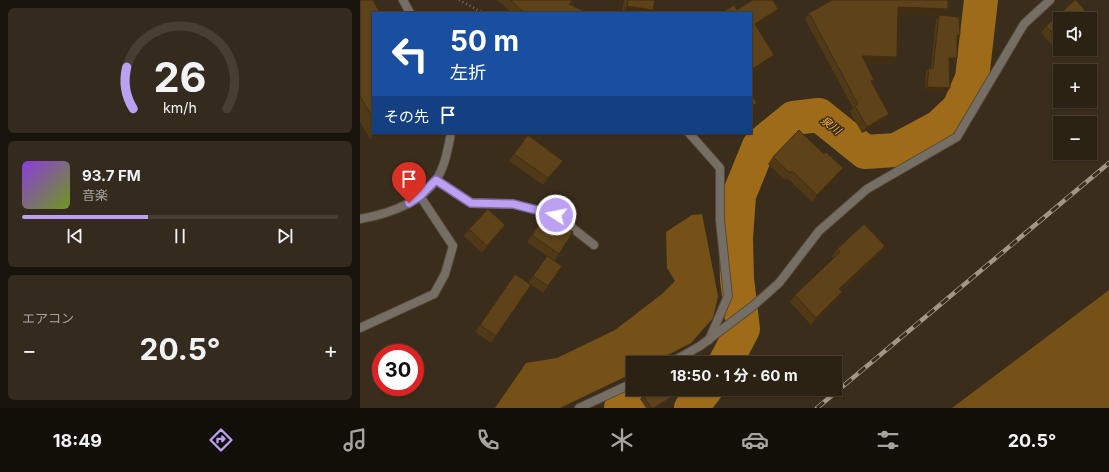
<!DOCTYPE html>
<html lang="ja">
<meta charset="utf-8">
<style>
:root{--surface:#2c2214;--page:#342a1d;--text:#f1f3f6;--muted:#a6a4a0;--line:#483f34;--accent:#bca0f2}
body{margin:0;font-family:Inter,"Noto Sans JP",sans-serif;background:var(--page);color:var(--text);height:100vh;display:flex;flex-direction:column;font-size:15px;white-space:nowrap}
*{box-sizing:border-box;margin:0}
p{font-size:13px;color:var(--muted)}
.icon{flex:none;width:22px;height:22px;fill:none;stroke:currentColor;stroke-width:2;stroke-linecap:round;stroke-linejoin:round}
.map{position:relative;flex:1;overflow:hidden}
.panel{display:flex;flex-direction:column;gap:8px;padding:8px;background:#18130b;width:360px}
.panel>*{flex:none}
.banner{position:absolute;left:12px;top:12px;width:380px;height:122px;border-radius:0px;box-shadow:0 1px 3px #0004,0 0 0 1px var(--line);background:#1a4fa0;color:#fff;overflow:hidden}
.fabs{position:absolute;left:693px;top:12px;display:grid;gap:8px}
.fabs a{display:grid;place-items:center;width:44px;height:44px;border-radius:0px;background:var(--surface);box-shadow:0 1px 3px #0004,0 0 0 1px var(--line);font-size:20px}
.speed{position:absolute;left:12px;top:344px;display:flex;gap:8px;font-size:20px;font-weight:700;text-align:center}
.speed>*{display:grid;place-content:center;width:52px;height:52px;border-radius:50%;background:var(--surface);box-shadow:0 1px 3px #0004,0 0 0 1px var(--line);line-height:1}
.speed .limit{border:6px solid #d22;background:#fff;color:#111}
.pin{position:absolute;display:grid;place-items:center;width:34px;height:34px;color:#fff;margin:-41px -17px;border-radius:50% 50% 50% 0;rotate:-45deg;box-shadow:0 0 4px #0007}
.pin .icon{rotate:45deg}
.me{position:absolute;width:44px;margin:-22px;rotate:281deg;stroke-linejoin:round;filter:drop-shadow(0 0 3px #0008)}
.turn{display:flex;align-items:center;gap:14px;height:84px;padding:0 12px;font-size:18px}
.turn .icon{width:52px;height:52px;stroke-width:2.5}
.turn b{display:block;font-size:28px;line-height:34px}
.then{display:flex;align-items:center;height:38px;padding:0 12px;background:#0003;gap:8px;font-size:15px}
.big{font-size:30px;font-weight:700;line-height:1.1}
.panel .card{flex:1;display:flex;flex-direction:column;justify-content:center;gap:6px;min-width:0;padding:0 14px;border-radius:6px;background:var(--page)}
.panel .dial{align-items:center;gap:0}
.dial svg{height:104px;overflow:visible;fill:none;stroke:var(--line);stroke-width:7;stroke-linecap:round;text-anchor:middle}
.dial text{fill:var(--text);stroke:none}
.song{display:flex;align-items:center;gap:12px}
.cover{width:48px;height:48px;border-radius:6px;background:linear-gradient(135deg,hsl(270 70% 55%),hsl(80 70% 35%))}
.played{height:4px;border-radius:2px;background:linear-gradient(90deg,var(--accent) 40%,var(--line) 40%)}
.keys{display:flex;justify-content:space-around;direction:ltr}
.heat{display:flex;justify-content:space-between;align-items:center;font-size:22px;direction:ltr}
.trip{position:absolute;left:266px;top:356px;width:216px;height:40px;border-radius:0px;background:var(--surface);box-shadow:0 1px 3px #0004,0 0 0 1px var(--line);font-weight:700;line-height:40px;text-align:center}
.tab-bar{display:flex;height:64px;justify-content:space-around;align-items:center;background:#120e08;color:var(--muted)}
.tab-bar .icon{width:28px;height:28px}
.tab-bar .active{color:var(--accent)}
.tab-bar b{font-size:18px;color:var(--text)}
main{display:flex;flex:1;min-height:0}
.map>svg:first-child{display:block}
.green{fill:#765117}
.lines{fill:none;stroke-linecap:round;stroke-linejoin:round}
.river{stroke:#9e6c19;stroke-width:34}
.minor-casing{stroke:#574939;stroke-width:10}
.tertiary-casing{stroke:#574939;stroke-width:10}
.path{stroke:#796d5d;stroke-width:2.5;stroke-dasharray:1 3;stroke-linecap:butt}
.minor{stroke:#756e65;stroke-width:8}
.tertiary{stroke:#756e65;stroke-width:8}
.rail-casing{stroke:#a19688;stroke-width:4.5}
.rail{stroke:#3b2d1b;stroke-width:3;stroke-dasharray:9;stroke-linecap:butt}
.wall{fill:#503916}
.shaded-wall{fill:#412e12}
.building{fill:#5d421a;stroke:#412e12}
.route-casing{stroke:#7a689d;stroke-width:10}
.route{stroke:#bca0f2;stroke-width:7}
.labels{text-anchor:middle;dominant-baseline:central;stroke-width:3;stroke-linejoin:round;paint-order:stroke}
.water-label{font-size:11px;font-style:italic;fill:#f9b44d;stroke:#3b2d1b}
</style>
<main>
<section class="panel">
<div class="card dial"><svg viewBox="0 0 100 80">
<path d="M14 69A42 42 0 1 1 86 69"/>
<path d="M14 69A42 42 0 0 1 9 37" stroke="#bca0f2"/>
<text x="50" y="56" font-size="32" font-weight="700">26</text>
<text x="50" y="72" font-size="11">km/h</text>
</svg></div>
<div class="card">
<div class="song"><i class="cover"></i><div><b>93.7 FM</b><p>音楽</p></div></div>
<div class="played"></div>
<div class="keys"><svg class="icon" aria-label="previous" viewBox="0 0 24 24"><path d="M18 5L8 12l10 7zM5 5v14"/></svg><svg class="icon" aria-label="pause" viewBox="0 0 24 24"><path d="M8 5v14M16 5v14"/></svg><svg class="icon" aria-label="next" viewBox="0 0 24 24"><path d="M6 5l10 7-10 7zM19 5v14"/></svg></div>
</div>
<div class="card"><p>エアコン</p>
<div class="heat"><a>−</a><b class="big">20.5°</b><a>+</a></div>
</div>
</section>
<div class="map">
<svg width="749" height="408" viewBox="0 0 749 408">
<rect width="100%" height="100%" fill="#3b2d1b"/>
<path class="green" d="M342 214 358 296 353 318 331 343 292 363H273V373L200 408H135L166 363 197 358 255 330 302 294 315 281 307 268 306 232 332 215Z
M749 290V408H591H592Z"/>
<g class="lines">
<path class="river" d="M365 363 383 329 377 279 376 238 379 195 399 146 433 118 459 115 505 152 536 150 579 127 599 108 612 78 621 0
M261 408 265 406 269 408
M331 408 346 389"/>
<defs>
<path id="minor" d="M329 133 360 168V220L368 296 349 340
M76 180 111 203 153 204 196 215 234 245
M0 328 74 294 85 274 93 246 60 196"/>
<path id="tertiary" d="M43 0 50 13
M0 219C28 214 59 204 76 180 85 167 88 148 91 133
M310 363 340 346 393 306 419 283 459 231 507 189 597 137 664 24 690 0
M219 408 273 383"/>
</defs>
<use href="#minor" class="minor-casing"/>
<use href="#tertiary" class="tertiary-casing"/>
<path class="path" d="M99 0 123 13"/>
<use href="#minor" class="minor"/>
<use href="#tertiary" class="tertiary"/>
<defs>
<path id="rail" d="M457 408 749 163"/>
</defs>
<use href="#rail" class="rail-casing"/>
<use href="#rail" class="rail"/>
</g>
<path class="wall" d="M0 0 13 13V133H20L10 139 0 122Z
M137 0H214L210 4 228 13H152Z
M264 0H295L293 10 291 13H262Z
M715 0H716L725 10 718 19H700V49H702L698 52 681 33 686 26Z
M588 9 584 16 600 35 597 39V58L594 62H589L587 92 565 90 566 72 569 68H571L576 19 579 16 538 14 532 64 505 63 525 121 502 133 490 112 493 108 445 19 449 13Z
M154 154 203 161 198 168 183 185 149 161Z
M413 157 478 175 452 202 427 178 425 180 408 164Z
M186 214 213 232 194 261 202 266 183 293 171 285 131 343 115 332 155 274 168 283 187 256 167 242Z
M145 225 141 232 122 253 104 236 109 229Z
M525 246 520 253 481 291 482 292 478 299 451 325 430 302 435 295 474 258 472 256 477 249Z
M293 389H327L297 408H286L280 399 283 395Z"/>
<path class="shaded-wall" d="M267 6 293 10 291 13H262Z
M538 7 588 9 584 16 534 14Z
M418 9 414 16 391 30 395 24Z
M725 10 720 17 718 19H715Z
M597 35H600L597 39 594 38Z
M414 55 410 61 391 73V70Z
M502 56 537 57 532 64 497 62Z
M589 58H597L594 62H586Z
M567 87 590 88 587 92 565 90Z
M397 103 392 109 391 110V106Z
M529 114 525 121 502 133 507 127Z
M14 133H20L10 139Z
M203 161 198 168 183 185 188 178Z
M483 168 478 175 452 202 457 195Z
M145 225 141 232 122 253 127 246Z
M525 246 520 253 475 296 479 289Z
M482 292 478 299 451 325 456 318Z
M324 389H327L297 408H294Z"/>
<path class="building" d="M0 0H13L20 13H13V119L0 96Z
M150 0H213L209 4 228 13H165Z
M268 0H295L293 10 267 6Z
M393 0H413L418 9 395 24 414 55 391 70V13H361L374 5 377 10Z
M472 0H588V9L538 7 537 57 502 56 514 80 511 81 529 114 507 127 495 106 498 104 449 13Z
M715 0H716L725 10 715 19H700V41L686 26Z
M579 15 599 17 600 35H597V58H589L590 88 567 87 569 68 573 69Z
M391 94 397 103 391 106Z
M439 130 464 154 466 152 483 168 457 195 432 171 430 173 413 157Z
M168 135 203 161 188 178 154 154Z
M128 209 145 225 127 246 109 229Z
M186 214 213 232 199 254 172 235Z
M504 224 525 246 479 289 482 292 456 318 435 295 480 252 477 249Z
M187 256 202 266 188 286 173 276Z
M155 274 171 285 136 336 120 325Z
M293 389H324L294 408H291L283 395Z"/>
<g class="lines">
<defs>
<path id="route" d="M49 203 60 196 76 180 111 203 153 204 196 215"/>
</defs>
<use href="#route" class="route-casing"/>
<use href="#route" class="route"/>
</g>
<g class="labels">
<g class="water-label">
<text transform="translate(471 125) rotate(38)">泉川</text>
</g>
</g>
</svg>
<div class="fabs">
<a><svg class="icon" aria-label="sound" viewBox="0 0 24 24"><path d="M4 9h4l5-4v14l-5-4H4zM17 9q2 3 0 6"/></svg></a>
<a>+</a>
<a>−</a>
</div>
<div class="speed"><div class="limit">30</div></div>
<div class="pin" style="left:49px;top:203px;background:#d93025"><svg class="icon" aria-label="arrive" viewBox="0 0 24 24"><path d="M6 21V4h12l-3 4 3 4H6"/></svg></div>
<svg class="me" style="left:196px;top:215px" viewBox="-20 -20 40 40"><circle r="17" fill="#bca0f2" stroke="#fff" stroke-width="3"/><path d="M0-11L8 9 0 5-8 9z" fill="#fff"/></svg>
<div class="trip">18:50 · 1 分 · 60 m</div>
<div class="banner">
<div class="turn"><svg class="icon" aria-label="left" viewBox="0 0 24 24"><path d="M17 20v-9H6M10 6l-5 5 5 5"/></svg><div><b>50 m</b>左折</div></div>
<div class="then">その先<svg class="icon" aria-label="arrive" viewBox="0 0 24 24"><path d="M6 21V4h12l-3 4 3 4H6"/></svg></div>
</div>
</div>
</main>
<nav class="tab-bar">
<b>18:49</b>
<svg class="icon active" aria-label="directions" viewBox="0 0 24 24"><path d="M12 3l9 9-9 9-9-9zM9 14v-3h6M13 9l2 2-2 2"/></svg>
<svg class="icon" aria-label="music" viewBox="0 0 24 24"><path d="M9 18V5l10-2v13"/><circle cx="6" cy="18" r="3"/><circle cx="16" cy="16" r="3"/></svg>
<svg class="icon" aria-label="phone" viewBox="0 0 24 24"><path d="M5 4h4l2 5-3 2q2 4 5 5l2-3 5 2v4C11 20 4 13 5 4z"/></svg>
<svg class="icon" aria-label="climate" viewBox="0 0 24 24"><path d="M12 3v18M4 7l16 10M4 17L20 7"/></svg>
<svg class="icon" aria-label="car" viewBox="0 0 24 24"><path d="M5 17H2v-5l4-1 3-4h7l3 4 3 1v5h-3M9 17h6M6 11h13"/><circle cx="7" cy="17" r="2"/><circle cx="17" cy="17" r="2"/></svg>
<svg class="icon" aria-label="filters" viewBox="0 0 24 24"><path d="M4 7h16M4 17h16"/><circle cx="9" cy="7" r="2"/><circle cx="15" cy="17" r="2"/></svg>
<b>20.5°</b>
</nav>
